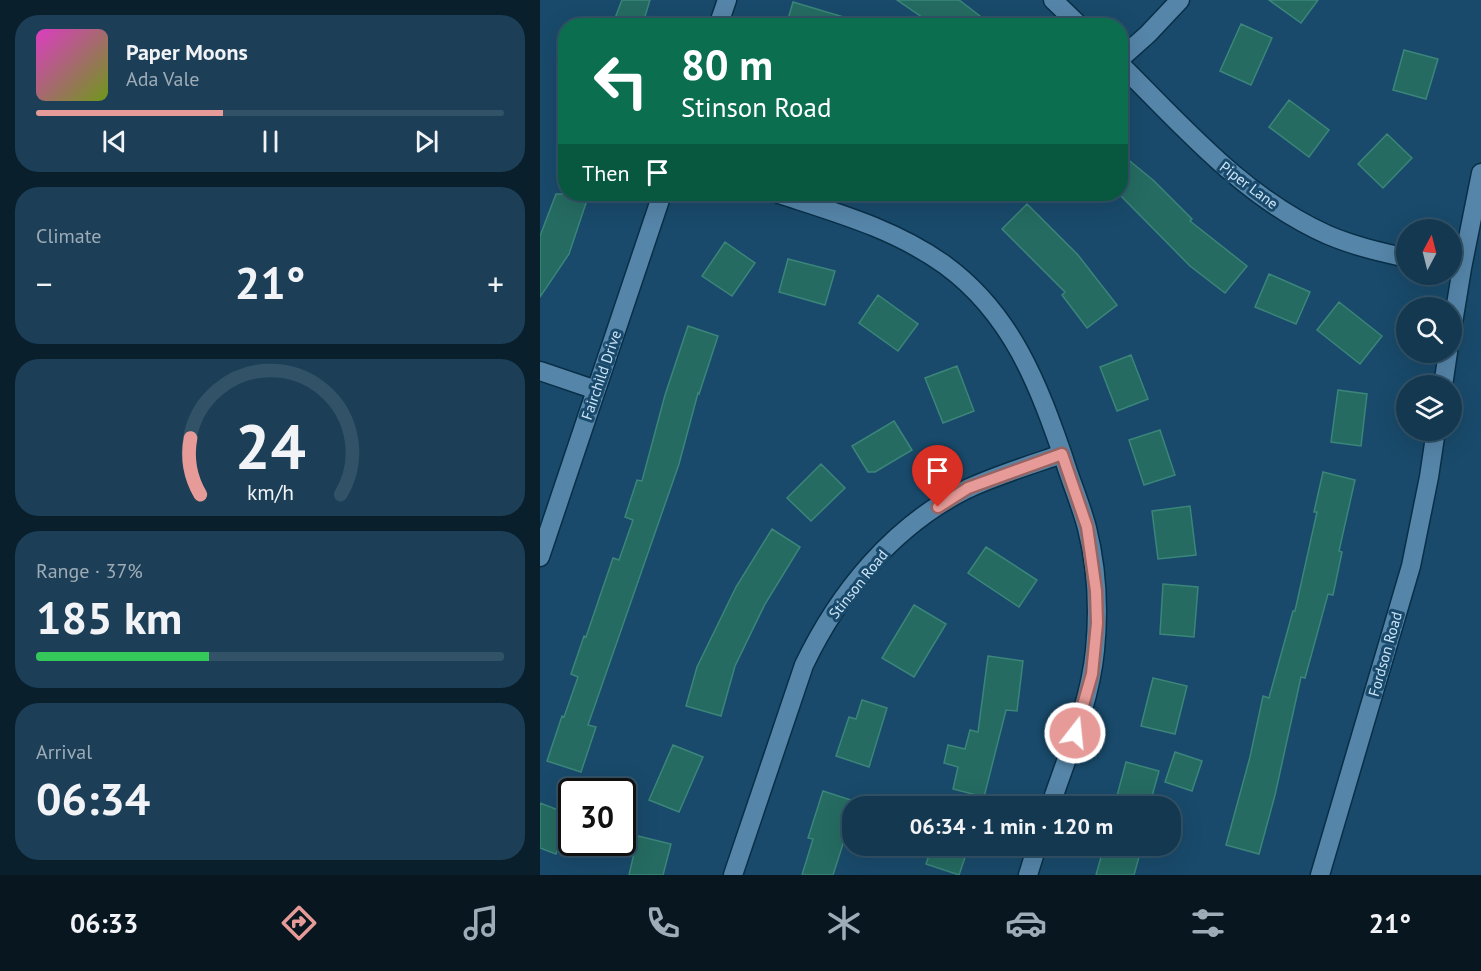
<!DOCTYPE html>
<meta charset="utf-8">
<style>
:root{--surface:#133850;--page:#1c3f57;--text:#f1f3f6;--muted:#9dacb7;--line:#325267;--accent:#e69b98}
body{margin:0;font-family:"PT Sans",sans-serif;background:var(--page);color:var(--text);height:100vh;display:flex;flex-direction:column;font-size:22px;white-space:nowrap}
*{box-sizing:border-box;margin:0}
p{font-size:20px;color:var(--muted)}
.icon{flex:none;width:33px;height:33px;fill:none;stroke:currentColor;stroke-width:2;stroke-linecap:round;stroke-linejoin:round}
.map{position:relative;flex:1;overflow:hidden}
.details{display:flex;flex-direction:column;gap:15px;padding:15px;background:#0a1f2c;width:540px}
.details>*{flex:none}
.banner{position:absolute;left:18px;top:18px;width:570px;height:183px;border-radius:24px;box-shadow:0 6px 24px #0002,0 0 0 2px var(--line);background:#0b6e4f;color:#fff;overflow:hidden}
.needle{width:39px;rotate:7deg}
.fabs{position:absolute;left:856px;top:219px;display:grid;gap:12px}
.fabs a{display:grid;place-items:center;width:66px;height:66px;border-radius:50%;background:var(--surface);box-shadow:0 6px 24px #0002,0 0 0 2px var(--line);font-size:30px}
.speed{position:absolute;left:18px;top:778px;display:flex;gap:12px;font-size:30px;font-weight:700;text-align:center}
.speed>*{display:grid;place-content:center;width:78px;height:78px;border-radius:50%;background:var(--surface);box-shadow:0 6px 24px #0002,0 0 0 2px var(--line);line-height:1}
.speed .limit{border:3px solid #111;border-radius:9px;background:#fff;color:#111}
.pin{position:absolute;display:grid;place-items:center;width:51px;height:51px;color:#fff;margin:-62px -26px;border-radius:50% 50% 50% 0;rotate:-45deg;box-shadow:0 0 6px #0007}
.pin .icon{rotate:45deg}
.me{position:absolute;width:66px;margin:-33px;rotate:16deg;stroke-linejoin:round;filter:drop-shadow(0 0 4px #0008)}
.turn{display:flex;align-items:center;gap:21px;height:126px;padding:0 24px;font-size:27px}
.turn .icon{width:78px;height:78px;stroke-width:2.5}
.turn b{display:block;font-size:42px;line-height:51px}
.then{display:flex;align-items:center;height:57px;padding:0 24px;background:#0003;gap:12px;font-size:22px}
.big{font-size:45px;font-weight:700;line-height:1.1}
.details .tile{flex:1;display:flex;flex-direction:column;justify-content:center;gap:9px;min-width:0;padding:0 21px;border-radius:24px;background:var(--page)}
.details .dial{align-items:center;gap:0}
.dial svg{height:156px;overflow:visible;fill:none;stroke:var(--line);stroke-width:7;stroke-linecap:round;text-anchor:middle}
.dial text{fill:var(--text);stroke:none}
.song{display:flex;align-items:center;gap:18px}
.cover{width:72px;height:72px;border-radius:9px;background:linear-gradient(135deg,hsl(310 70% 55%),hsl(80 70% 35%))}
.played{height:6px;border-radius:3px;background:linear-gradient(90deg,var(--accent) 40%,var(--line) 40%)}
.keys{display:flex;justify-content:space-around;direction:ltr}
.heat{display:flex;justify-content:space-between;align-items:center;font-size:33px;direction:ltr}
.charge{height:9px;border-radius:4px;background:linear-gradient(90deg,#34c759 37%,var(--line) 0)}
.trip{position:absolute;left:302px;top:796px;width:339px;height:60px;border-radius:24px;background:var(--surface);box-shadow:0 6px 24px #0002,0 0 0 2px var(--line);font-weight:700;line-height:60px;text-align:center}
.menu{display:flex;height:96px;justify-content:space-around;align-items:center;background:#081620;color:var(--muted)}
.menu .icon{width:42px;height:42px}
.menu .current{color:var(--accent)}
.menu b{font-size:27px;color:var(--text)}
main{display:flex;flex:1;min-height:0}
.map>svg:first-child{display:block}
.building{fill:#256b61;stroke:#3b857a;stroke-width:1.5}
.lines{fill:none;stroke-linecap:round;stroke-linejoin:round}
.minor-casing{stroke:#092f47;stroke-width:21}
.tertiary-casing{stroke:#092f47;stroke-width:21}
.minor{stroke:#5585a9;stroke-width:18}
.tertiary{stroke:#5585a9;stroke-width:18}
.route-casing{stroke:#966563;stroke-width:15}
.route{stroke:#e69b98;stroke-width:10}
.labels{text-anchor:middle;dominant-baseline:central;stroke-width:6;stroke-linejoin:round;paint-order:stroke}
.street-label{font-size:15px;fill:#cce5f9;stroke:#194a6b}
</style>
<main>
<section class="details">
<div class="tile">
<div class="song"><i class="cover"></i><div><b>Paper Moons</b><p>Ada Vale</p></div></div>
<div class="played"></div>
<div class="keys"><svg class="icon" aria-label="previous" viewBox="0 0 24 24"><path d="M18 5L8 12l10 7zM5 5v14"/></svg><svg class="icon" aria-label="pause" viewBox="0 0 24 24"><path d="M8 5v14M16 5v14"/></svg><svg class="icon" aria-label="next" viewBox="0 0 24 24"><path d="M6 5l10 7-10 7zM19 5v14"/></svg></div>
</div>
<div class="tile"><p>Climate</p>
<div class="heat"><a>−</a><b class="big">21°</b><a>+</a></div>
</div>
<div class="tile dial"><svg viewBox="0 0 100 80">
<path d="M14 69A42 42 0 1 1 86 69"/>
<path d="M14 69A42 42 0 0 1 9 40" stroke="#e69b98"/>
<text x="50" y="56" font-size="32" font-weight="700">24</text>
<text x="50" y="72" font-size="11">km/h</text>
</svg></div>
<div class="tile"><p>Range · 37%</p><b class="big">185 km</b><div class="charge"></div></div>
<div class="tile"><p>Arrival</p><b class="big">06:34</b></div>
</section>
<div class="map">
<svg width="941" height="875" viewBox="0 0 941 875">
<rect width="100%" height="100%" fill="#194a6b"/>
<path class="building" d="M82 0H110L102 26H72Z
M357 0H419L453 26H395Z
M729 0H778L761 23Z
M253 2 317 21 316 26H246Z
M701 24 732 38 711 85 680 71Z
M864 50 898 59 886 99 853 90Z
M749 100 789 130 769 157 729 127Z
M847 134 872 158 843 188 818 164Z
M580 153 613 180 652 219 650 221 707 266 685 293 650 266 580 195Z
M16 194H49L29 254 0 297V236Z
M487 204 538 255 577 305 547 328 522 295 525 292 462 229Z
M185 242 215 263 192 296 162 276Z
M248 259 295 271 285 305 239 292Z
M729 274 770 292 756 324 715 307Z
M338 295 378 324 358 351 319 323Z
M799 302 842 336 820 364 777 330Z
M148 326 178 336 159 394 158 393 139 464 48 725 56 727 41 772 7 761 22 716 24 717 38 677 31 674 44 636 46 637 73 558 79 560 93 520 85 517 97 480 102 481 125 395Z
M591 355 608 399 577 411 560 367Z
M417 366 434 411 403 423 385 378Z
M798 390 827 394 821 446 791 442Z
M354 421 372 450 335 472H328L312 446Z
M620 430 635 475 604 485 589 440Z
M281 464 305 488 271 521 247 498Z
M783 472 815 480 799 551 802 552 793 595 788 594 765 678 761 677 735 795 719 854 686 845 710 757 723 696 729 698 753 611H755L777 512H774Z
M650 506 656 555 618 559 612 511Z
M232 529 260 547 225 604 195 666 181 716 146 706 157 667 196 587Z
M446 547 497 580 479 607 428 573Z
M623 584 658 587 654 637 620 634Z
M374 605 406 624 374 677 342 658Z
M448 656 483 661 477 711 466 710 444 797 413 789 418 767 404 763 408 745 425 749 430 730 438 732Z
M613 678 647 686 635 734 601 726Z
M322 700 347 708 329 767 296 756 309 717 316 719Z
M133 745 163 757 139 812 109 800Z
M635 752 662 761 652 791 625 782Z
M586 762 619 771 609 807H574Z
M283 791 317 802 315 807H312V816L293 875H262L273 839 268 838Z
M0 803 31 815 16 854 0 848Z
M98 836 131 844 123 875H89Z
M392 846H429L419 875 386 864Z
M564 846H602L594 875H556Z"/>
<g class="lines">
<defs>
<path id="minor" d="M513 0 540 26
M178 26 187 0
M580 59 608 34 640 0
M580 64C644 127 704 198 788 235 814 246 840 252 867 258
M239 194C297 213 355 229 405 265 472 314 498 384 524 459 531 482 541 505 547 528 557 568 559 610 555 650 550 703 527 756 510 807
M0 371 56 390
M0 557 122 194
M193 875 264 665C299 592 353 526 427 489 457 475 490 465 522 454
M488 875 497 846"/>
<path id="tertiary" d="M912 329 922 268 941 173
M903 386 908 352
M780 875 871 566 889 477 896 430"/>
</defs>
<use href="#minor" class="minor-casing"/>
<use href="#tertiary" class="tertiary-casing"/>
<use href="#minor" class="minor"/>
<use href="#tertiary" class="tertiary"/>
</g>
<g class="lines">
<defs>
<path id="route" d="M398 507 428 488 522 454 547 527 556 591 557 623 552 674 535 733"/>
</defs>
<use href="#route" class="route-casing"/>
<use href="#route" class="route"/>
</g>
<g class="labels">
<g class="street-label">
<text transform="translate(709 185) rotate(37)">Piper Lane</text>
<text transform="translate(61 375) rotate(-71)">Fairchild Drive</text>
<text transform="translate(318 584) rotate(-51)">Stinson Road</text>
<text transform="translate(845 654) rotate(-74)">Fordson Road</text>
</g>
</g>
</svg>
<div class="fabs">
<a><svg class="needle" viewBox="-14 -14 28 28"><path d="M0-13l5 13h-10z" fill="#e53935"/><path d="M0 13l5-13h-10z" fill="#9dacb7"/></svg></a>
<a><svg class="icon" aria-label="search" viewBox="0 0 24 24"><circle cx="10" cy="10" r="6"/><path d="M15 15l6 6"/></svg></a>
<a><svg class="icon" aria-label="layers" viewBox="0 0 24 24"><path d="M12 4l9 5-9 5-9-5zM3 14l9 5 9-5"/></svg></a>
</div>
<div class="speed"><div class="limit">30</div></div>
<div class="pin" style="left:398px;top:507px;background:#d93025"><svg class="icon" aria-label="arrive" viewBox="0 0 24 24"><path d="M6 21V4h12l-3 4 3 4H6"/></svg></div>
<svg class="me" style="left:535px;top:733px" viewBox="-20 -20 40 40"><circle r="17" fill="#e69b98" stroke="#fff" stroke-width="3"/><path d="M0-11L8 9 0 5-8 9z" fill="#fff"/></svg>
<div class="trip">06:34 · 1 min · 120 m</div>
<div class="banner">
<div class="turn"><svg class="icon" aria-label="left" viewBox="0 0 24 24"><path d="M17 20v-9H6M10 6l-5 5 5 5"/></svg><div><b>80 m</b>Stinson Road</div></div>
<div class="then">Then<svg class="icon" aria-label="arrive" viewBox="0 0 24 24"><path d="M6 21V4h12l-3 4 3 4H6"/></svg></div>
</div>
</div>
</main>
<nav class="menu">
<b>06:33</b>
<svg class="icon current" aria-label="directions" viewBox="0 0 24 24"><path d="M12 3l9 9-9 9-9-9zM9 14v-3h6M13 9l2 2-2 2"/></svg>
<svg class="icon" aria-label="music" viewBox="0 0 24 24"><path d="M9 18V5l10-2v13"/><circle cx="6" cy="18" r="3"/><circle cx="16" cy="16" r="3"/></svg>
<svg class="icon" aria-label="phone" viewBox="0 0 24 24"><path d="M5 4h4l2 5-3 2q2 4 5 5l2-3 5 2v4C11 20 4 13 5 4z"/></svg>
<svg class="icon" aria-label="climate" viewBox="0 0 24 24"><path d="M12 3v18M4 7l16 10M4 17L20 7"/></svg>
<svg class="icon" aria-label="car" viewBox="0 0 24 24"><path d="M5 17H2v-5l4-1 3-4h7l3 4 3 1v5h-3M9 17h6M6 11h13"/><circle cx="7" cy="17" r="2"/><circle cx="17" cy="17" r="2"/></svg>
<svg class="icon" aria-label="filters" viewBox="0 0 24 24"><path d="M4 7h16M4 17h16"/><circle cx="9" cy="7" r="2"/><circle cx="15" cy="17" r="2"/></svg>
<b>21°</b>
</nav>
